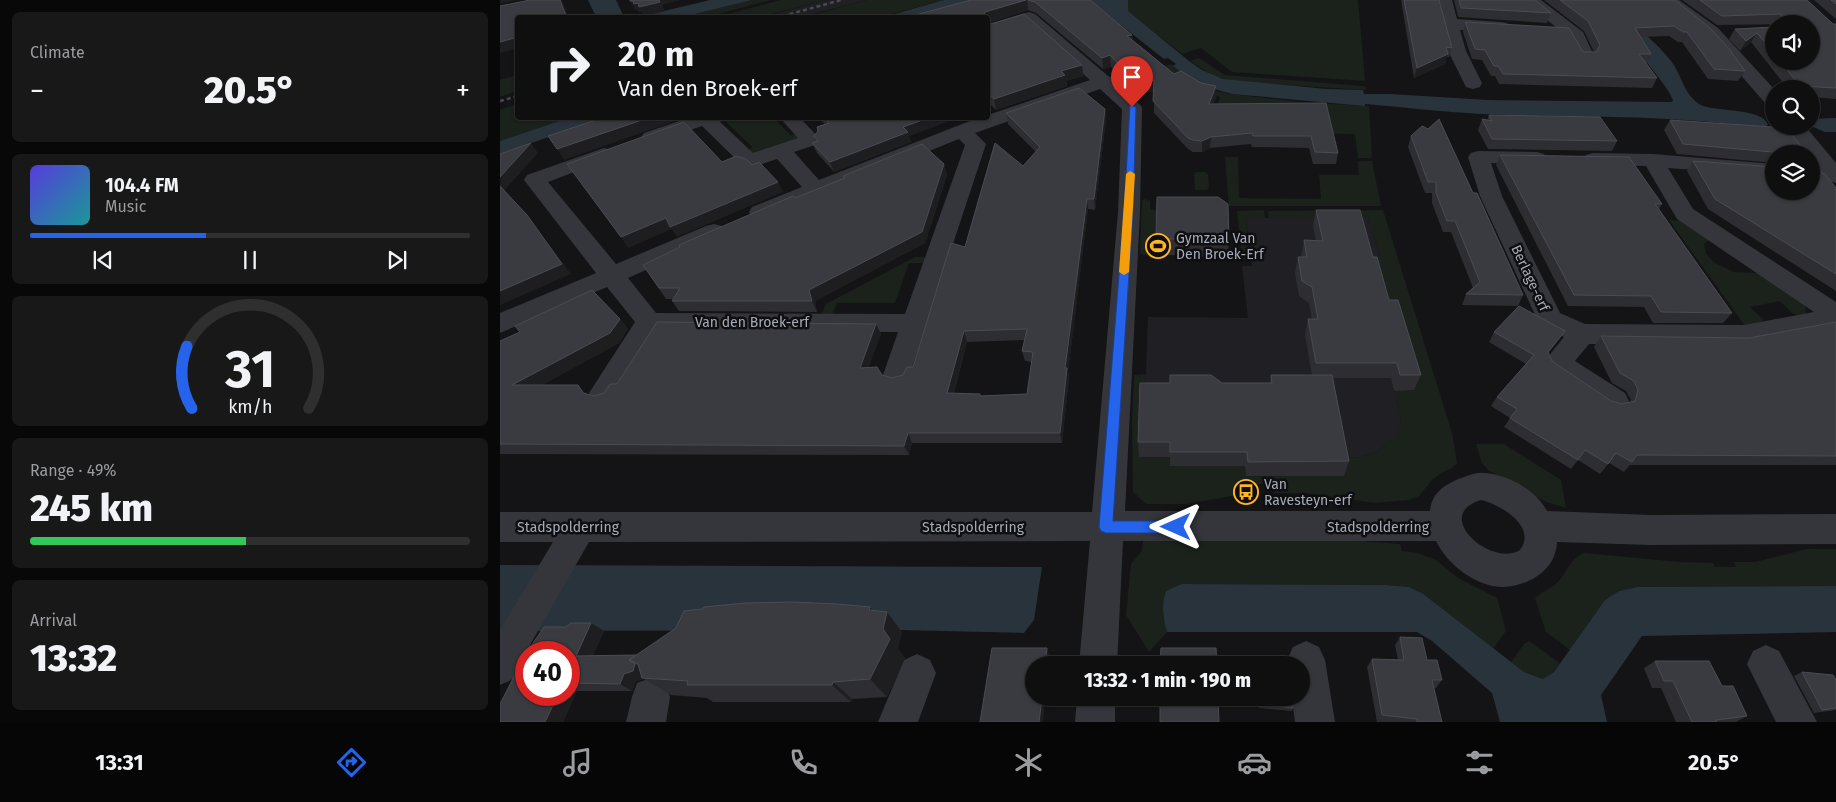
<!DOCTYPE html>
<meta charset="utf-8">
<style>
:root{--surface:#0f0f10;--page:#181819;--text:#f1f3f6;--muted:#9b9c9f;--line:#2f2f30;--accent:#2563eb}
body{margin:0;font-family:"Fira Sans",sans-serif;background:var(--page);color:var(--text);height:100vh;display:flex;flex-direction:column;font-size:19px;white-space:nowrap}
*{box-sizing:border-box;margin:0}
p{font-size:16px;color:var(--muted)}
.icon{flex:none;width:28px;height:28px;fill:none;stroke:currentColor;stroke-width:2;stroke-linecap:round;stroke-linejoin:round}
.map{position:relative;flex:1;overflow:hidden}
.panel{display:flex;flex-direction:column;gap:12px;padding:12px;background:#080809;width:500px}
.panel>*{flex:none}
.guide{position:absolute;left:15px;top:15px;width:475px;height:105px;border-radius:5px;box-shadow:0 1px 4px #0004,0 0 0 1px var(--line);background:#0f0f10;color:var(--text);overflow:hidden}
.tools{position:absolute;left:1265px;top:15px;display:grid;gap:10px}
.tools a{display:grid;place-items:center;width:55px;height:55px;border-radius:50%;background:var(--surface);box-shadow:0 1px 4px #0004,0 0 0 1px var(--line);font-size:25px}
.speed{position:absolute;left:15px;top:641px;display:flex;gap:10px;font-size:25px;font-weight:700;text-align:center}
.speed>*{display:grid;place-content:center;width:65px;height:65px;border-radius:50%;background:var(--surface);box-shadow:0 1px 4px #0004,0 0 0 1px var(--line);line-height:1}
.speed .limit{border:8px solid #d22;background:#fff;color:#111}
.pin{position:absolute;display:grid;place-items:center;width:42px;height:42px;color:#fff;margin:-51px -21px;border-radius:50% 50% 50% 0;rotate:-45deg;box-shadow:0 0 5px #0007}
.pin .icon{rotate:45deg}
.me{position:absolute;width:55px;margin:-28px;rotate:270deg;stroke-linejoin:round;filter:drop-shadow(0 0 4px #0008)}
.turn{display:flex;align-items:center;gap:18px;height:105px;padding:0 20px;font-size:22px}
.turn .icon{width:65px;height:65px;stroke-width:2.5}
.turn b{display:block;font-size:35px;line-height:42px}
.big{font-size:38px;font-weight:800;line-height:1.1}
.panel .widget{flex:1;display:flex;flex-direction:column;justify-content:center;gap:8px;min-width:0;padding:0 18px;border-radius:8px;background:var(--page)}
.panel .dial{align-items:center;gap:0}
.dial svg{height:130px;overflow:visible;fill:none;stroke:var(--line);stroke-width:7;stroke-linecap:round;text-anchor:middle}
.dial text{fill:var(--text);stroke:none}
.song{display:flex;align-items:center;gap:15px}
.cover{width:60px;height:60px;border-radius:8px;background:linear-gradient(135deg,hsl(250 70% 55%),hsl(180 70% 35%))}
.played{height:5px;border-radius:2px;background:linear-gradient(90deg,var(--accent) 40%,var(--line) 40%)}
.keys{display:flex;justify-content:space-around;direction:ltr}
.heat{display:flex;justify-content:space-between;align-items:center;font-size:28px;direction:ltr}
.charge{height:8px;border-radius:4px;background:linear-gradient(90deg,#34c759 49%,var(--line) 0)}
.trip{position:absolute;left:525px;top:656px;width:285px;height:50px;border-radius:25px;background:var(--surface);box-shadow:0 1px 4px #0004,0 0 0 1px var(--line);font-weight:800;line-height:50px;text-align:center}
.dock{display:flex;height:80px;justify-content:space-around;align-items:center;background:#060606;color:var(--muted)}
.dock .icon{width:35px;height:35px}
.dock .active{color:var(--accent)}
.dock b{font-size:22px;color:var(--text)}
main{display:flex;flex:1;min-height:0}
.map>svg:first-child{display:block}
.built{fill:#202024}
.green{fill:#1a221b}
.water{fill:#29333b}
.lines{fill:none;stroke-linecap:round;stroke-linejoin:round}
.minor{fill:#35363c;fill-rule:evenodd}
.rail{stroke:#484a51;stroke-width:2.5;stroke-dasharray:4 3;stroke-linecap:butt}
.wall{fill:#2d2d32;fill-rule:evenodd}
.shaded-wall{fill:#1e1e21}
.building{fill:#3a3b40;stroke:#4b4c53;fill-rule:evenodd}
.route{fill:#2563eb;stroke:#184099}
.slow{fill:#f59e0b}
.labels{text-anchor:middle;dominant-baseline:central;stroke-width:5;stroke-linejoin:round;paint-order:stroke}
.poi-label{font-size:14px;fill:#a5abb8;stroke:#0f0f11;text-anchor:start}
.street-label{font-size:14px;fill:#a5abb8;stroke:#0f0f11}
</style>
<main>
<section class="panel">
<div class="widget"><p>Climate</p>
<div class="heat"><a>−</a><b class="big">20.5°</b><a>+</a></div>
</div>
<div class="widget">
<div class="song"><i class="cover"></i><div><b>104.4 FM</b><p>Music</p></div></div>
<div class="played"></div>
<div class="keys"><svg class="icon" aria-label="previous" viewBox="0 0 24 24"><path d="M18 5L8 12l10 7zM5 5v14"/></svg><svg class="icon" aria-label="pause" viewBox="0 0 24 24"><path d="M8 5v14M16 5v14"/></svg><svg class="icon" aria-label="next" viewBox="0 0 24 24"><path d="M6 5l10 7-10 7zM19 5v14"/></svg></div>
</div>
<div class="widget dial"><svg viewBox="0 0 100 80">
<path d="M14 69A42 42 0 1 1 86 69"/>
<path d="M14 69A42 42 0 0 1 11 31" stroke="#2563eb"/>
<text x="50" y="56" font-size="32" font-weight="700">31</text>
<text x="50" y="72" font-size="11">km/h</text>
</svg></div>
<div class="widget"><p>Range · 49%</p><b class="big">245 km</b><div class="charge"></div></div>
<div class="widget"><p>Arrival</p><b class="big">13:32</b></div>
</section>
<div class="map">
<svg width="1336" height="722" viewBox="0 0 1336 722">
<rect width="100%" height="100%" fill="#141416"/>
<path class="built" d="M326 0H367L301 17 260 18Z
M746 218H868L880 257 891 378 900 414 901 422 896 436 877 452 859 457 841 458 779 477 746 476 745 466 639 457 641 398H645L648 317 748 318 742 266H752Z"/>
<path class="green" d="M252 0H271L207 17H183Z
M281 0H326L260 17H216Z
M367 0H444L381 17 301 18Z
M628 0H858L865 81 732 72 701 48 682 54 627 11Z
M699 58 725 75 862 86 866 87V90L737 82 714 76 690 61Z
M671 64 713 90 731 94 809 103 869 106 872 158H858L855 134 721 133 718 103 720 97 703 93 662 67Z
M17 75V91L0 97V80Z
M17 104 18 118H68L0 141V110Z
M216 118H274L290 135 295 134 299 139 254 155 249 150 252 147 225 121 220 122Z
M725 157H738L739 198 821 199 819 175H859L858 161H872L881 206H729Z
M697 172H705L708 174 709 187 707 190H695L694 173Z
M644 199 650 201V210H657V238L653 237V255H643L640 253 642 201Z
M764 210 765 218H746L750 260H742L737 211Z
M883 210 952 433 957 463 952 468 943 472 932 480 919 496 909 500 875 503 806 493H774L773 484H748L749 493 686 504H646L633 492 632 419 634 375 646 374 645 398H641L639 456 670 457V466H745L746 476 779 477 841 458 859 457 877 452 895 436 901 422 900 414 860 257H880L868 218H769L768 211Z
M1169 220 1182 221 1210 239 1204 244 1206 254 1215 263 1234 272 1257 273 1306 302 1305 318 1292 313 1280 301 1250 307 1263 319 1261 326H1245Z
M415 257H428L427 263H409L395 303H337L332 315H321L326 304Z
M976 444H1004L1061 480 1066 508 1046 502 988 470 982 463Z
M844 540 900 544 902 551 918 553 936 560 958 578 997 598 1006 631 993 649 922 593 909 587 886 585 682 584 663 614 667 632 649 652 626 615 631 564 642 551 643 541Z
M1306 549H1336V586L1137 587 1119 591 1105 600 1070 650 1046 632 1035 598C1041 592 1051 589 1058 582 1068 571 1070 558 1085 553L1180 562 1213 563 1215 567H1236L1234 562H1255Z
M1029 641 1060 663 1054 672 1043 679 1024 672 1011 662 1024 644Z"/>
<path class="water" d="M88 0H116L124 17H96Z
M210 0H252L183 17H139Z
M444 0H483L419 17 381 18Z
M589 0H628V11L689 61 702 70 723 79 827 89 863 90 864 94H890L988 100 1172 102 1173 100C1165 83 1152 71 1142 55 1135 42 1129 28 1123 15 1140 30 1157 43 1171 61 1182 75 1184 96 1201 105 1216 112 1264 108 1268 125L1261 128C1168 114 1075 118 981 114 942 112 903 107 865 104V106L732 94 697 84 673 66 676 64 668 58 664 59Z
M68 118H103L0 154V141Z
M1336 118V132H1325L1311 126V119Z
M0 565 542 567 534 620 524 633 400 630 0 631Z
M682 584 886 585 909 587 922 593 1024 672 1043 679 1054 672 1105 600 1119 591 1137 587 1336 586V632L1142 636 1101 695 1107 722H1000L992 693 932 641 917 632H667C663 618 661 605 666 591Z"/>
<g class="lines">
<path class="minor" d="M936 0H952L957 19 1001 22 1007 23 1009 27 1007 31 1001 32 960 30 966 51 982 83 980 87 973 89 966 87 948 51Z
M1023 0H1041L1083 32 1094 56 1091 60 1085 61 1079 60 1069 38Z
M1161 0H1179L1218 28 1274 89V107L1267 105 1206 36Z
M529 12 535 14 608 76 611 77 642 107 640 212 625 511H930C932 490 949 482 967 476 971 475 977 472 982 473 1006 473 1036 490 1047 511L1151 515 1336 514V544L1151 545 1057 542C1056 570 1029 586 1003 587 976 587 947 564 936 541H623L617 665H579L590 541 89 542 26 652 13 679 0 685V630L53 542H0V512H592L618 212 622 109 600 89 475 133 486 144 407 383 397 386 387 383 383 375 398 332 157 331 113 401 103 404 93 401 89 393 135 322 107 287 0 333V313L96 273 24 180 27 175 104 148 111 150 114 154 111 158 48 182 116 264 206 226 214 224 222 226 226 231 222 236 128 278 156 313 405 314 465 145 459 139 260 219 252 217 249 212 252 207 302 187 277 159 250 168 243 166 202 126 151 143 144 141 141 137 144 133 188 118H216L253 153 298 138 280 118H300L321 140 318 144 294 152 319 180 475 119 488 118V115L590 80 526 23 488 34V24ZM981 500C999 504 1038 526 1020 550 991 568 931 515 981 500Z
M1284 126H1305L1336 163V183C1325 181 1311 165 1311 154H1306Z
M978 151 1037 152 1044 154 1047 158 1044 162 1037 164 991 163 1002 196 1060 313 1085 324 1244 325 1314 312 1177 219 1146 166 1093 165 1086 163 1083 159 1086 155 1093 153 1153 154 1274 164V176L1168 168 1193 209 1336 302V326L1244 345 1089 344 1075 361 1125 393 1129 401 1125 409 1115 412 1105 409 1047 370 1043 363 1064 337 1041 326 1037 319 980 196 968 157 971 153Z
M806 641 819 647 825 660 835 722H795L792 698H801V665H788L787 660 793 647Z
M1266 645 1279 651 1317 722H1276L1247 664 1253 651Z
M417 654 430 660 436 673 418 722H378L404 660Z
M151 678 165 683 170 697 166 722H126L132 697 137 683Z
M577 698H615V722H575Z"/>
<path class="rail" d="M276 18 341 0
M0 101 18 96"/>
</g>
<path class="wall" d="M471 0H584L632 35 633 40 674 74 716 98 713 104 826 103 838 153 836 164H813L809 148 752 147 751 144 710 148 702 152H693L688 149 654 113V91L638 95 611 67 603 69 536 13 528 10 488 23V18H408V17Z
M901 0H939L952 48 949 57H946L945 64 914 78Z
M954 0H1035L1051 13 1047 23 958 17Z
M1044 0H1175L1231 53 1245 71 1238 81 1208 79 1182 42H1178L1169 36 1141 37 1151 54 1147 64 1157 78 1152 88 999 84 995 76H991L982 60 972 59 963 32 965 22 1083 52H1094L1084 31Z
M1182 0H1307L1333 24H1336V99L1311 97V89H1288L1251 42 1240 51 1229 39 1235 29 1274 27V61H1311V24L1217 25Z
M1314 0H1336V19Z
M488 25 582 65 583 76 566 81 567 86 496 110 488 102Z
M605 109 606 120 595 210 588 209 568 372 569 378 562 443H412L409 455 0 454V341L20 332 120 319 128 329 119 343 42 385 94 396 104 393 117 384 376 324 381 334 368 368 382 375 392 378 403 375 413 367 465 247 523 166 536 152 508 124 506 113ZM525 340 522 351 525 361 532 362 527 394 481 396 454 393 467 342Z
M989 115 1117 141 1112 151 988 149 978 130 982 119 987 120Z
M318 118H450L451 120 409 136 411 142 334 172 317 153 312 143 316 142 314 136 325 124Z
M1170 120 1307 154H1274V163L1177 154 1164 130Z
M911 136 973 193 1023 295 1018 306 962 305 966 294 973 288 951 232H943L932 203V193H925L908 147Z
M1000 155 1162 204 1159 209 1232 313 1223 323H1153L1144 307 1068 306 996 165Z
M1193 161 1322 173 1336 188V291L1208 209 1187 171Z
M444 164 447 175 425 243 315 301 317 312 179 311 172 301 173 299H166L143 265 295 198 344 179 343 176Z
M816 210 873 257 889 300 921 375 914 390 894 391 891 378H833L849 461 844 476H746L745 466H670V457H639L638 442 722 383H770L771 375H812L805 335 808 319H812L809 303 799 296 795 273 798 257H801L804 240 816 241 813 226Z
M656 239H729L728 255 691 258 682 255H656Z
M1336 322V465H1130L1124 472 1109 463 1100 474 1078 460 1071 469 1004 427 1010 418 991 406 997 397 1026 364 989 342 994 332 1058 341 1048 353 1052 361 1111 401 1122 404 1130 402 1131 400 1126 391 1112 383 1094 347 1101 336 1249 338Z
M370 607 373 610 402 632 398 649 405 658 387 697 352 699 351 702H213L207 698 171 695 144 679 136 681 132 691H77L63 722H0L69 695V652L66 627 91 623 104 631 93 655H136Z
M900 637 927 660 942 680 936 688H934L942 722H877L867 667 872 659 898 660 895 645Z
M1155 661 1222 686 1247 716 1236 722H1176L1161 688H1152L1144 668Z
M1302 672 1336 680V710L1314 713 1294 676Z
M759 698H792L793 708 792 711 759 708Z"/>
<path class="shaded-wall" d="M0 0H17L0 4Z
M60 0H62L69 18H67Z
M159 0H181L162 5 165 11 144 16 142 12 139 13 137 10H135L130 1Z
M527 0 528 10 488 23V18H484L485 12Z
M1257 33 1251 42 1240 51 1246 41Z
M632 35 633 45 627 36Z
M18 37V48L0 53V42Z
M948 54 945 64 914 78 917 68Z
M610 55 611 67 603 69 602 58Z
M582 65 583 76 566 81 567 86 496 110 494 99 561 71Z
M654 80V91L638 95 637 84Z
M716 86V98L708 115 709 104Z
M605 109 606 120 595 210 594 199Z
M148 118H177L178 120 64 160 57 149Z
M428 118H450L451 120 409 136 411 142 334 172 330 162 403 127Z
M711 137 710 148 702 152V141Z
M31 143 38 153 4 191 0 186V177Z
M444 164 447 175 425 243 315 301 317 312 312 301 309 290Z
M278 182 283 192 177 237 172 229 128 248 121 237 166 218Z
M587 199 588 209 568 372 569 378 562 443 560 433 565 368Z
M27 215 71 274 0 305V291Z
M120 319 128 329 119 343 23 395 12 385Z
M376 324 381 334 365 378 360 368Z
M464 331 467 342 451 403 447 393Z
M1065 331 1058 341 1042 362 1048 352Z
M78 385 88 395 83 393Z
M408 433 412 443 409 455 404 446Z
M370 607 384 625 387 612 402 632 398 649 405 658 387 697 370 679 369 610Z
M91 623 104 631 89 663 76 656Z
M547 648 550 656 549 665H545Z
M135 664 148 672 142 678 144 679 136 681 132 691 120 684 124 674Z
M333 682 352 699 351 702 332 685Z
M69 686 77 691 63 722H45L58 695H69Z
M542 698H545L543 722H539Z"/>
<path class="building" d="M30 0H60L67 18H18V37L0 42V6Z
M130 0H159L160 2 139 7 138 3 134 4 133 1H130Z
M471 0H526L485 12 484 18H409L408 17Z
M528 0H590L632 35 627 36 674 74 681 71 701 83 716 86 709 104 826 103 838 153 815 152 811 136H753L752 133 711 137 702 141 693 140 688 138 653 101 654 80 637 84 610 55 602 58 535 2Z
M904 0H939L952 48 946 47 948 54 917 68Z
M959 0H1035L1051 13 961 8Z
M1060 0H1175L1210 28 1232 52H1231L1245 71 1214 69 1187 32H1183L1174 26 1135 28 1151 54H1139L1157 78 1003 74 998 66H994L985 50 975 49 965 22 1069 28 1083 52H1096L1100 45 1088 21Z
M1200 0H1307L1333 24H1336V88L1300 86 1280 61H1311V24H1282L1281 14 1222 16Z
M1331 0H1336V4Z
M524 14 582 65 561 71 565 75 494 99 488 92V25Z
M1274 27V53L1257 33 1246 41 1235 29Z
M579 88 605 109 594 199H587L565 368H567L560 433H408L404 446 0 444V341L20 332 15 326 92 290 120 319 110 333 12 385H78L83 393 94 396 104 393 110 384H117L157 322 376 324 360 368 377 367 382 375 392 378 403 375 407 367H413L451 243 465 247 495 143 523 166 540 147 506 113ZM527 329 522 351 533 352 527 394 480 396V394L447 393 464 331Z
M989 115 1100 117 1117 141 992 139 982 119 992 121Z
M102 118H148L57 149 48 136Z
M324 118H428L403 127 408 132 330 162 312 143 318 141 314 136 318 131 317 127 329 123Z
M939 119 973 193H977L1023 295 966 294 980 282 955 221H947L936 193V182H928L911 136 922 126 928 129Z
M1170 120 1287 128 1307 154H1283V153L1183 144Z
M184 122 222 162 236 156 246 159 252 165 259 162 278 182 170 227 166 218 121 237 67 164Z
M31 143 0 177V154Z
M422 144 444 164 422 232 309 290 312 301H172L180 288H159L143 265 180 247 179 245 293 196 295 198 345 178 343 176Z
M1000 155 1129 157 1162 204H1155L1232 313 1161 312 1151 296 1074 295Z
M1311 160 1322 173 1325 174 1336 188V274L1215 199 1193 161 1274 167V191H1311Z
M0 186 27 215 62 264 0 291Z
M657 197H718L728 204 729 239 692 242 682 239H656Z
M816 210H860L873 257H877L889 300H898L921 375H900L897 363H816L808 319H818L812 287 802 281 798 257H807L804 240 823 241Z
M1019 306 1065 331 1048 352 1052 361 1111 401 1122 404 1135 401 1138 390 1134 381 1120 373 1101 336 1249 338 1336 322V456L1137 455 1132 462 1116 453 1108 464 1085 450 1078 460 1010 418 1017 409 997 397 1034 355 994 332Z
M670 375H711L722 383H772L771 375H832L849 461 748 462 747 452H670V442H638L640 383H670Z
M292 602 337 604 370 607 369 610 387 612 383 629 390 639 370 679 333 682 332 685H187L188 681 142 678 138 664 129 660 176 628 184 611 203 609 204 607 246 603Z
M71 623H91L76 656 136 655 129 660 135 664 133 671 124 674 120 684 69 683V652H27L44 627H66Z
M900 637 922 638 927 660H937L942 680H932L942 722H917V719L882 715 872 659 904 660Z
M492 648H547L545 665H534V698H542L539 722H480Z
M661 648H716L717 665H660Z
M26 653V695H58L45 722H0V704Z
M1155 661H1209L1222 686H1233L1247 716 1216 720V722H1192L1173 681H1164Z
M1302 672 1333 675 1336 680V708L1322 710Z
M660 698H718L719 722H660Z
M760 698H792L793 708 761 704Z"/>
<path class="route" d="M630 105 636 107 633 212 613 521H676L681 523 683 527 681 531 676 533H606L601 531 599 527 624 212Z"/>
<path class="slow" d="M630 171 635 174 629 272 624 275 619 272 626 174Z"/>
<defs>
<symbol id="stadium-ring" viewBox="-11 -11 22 22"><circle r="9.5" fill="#0f0f11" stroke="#ffb524" stroke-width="1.5"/><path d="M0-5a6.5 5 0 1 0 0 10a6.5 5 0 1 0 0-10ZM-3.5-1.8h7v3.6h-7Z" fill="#ffb524"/></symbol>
<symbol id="bus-ring" viewBox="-11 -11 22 22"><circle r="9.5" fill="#0f0f11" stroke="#ffb524" stroke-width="1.5"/><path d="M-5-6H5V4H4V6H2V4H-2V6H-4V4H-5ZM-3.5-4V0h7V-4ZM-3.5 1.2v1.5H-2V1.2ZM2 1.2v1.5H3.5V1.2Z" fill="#ffb524"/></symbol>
</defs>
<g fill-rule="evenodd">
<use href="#stadium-ring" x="644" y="232" width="28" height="28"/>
<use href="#bus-ring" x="732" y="478" width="28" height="28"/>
</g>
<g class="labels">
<g class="poi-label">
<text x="676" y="238">Gymzaal Van<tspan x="676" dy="16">Den Broek-Erf</tspan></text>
<text x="764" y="484">Van<tspan x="764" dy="16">Ravesteyn-erf</tspan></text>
</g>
<g class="street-label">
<text transform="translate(1030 278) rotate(65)">Berlage-erf</text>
<text x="252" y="322">Van den Broek-erf</text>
<text x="68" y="527">Stadspolderring</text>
<text x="473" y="527">Stadspolderring</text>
<text x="878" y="527">Stadspolderring</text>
</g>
</g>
</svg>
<div class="tools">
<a><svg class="icon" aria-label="sound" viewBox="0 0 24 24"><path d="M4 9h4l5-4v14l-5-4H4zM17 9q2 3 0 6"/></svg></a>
<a><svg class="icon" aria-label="search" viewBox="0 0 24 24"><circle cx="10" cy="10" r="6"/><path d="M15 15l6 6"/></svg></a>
<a><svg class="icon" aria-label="layers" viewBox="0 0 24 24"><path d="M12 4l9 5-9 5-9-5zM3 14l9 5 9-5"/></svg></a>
</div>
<div class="speed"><div class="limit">40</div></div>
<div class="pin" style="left:632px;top:107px;background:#d93025"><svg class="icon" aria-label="arrive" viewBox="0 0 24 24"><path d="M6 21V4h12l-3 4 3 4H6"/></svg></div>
<svg class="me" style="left:676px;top:527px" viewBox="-20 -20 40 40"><path d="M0-17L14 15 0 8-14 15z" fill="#2563eb" stroke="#fff" stroke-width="4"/></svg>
<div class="trip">13:32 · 1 min · 190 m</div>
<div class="guide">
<div class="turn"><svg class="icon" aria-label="right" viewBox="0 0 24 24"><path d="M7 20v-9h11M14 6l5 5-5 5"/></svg><div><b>20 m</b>Van den Broek-erf</div></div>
</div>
</div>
</main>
<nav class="dock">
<b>13:31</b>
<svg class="icon active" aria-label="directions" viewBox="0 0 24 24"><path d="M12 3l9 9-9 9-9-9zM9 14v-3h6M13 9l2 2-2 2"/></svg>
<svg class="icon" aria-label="music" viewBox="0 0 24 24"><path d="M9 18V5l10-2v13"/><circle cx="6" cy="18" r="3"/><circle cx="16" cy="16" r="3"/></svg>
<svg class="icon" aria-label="phone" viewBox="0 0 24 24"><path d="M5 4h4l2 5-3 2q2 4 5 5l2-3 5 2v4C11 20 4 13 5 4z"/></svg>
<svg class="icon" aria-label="climate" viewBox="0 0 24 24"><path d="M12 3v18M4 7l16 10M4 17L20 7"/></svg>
<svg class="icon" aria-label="car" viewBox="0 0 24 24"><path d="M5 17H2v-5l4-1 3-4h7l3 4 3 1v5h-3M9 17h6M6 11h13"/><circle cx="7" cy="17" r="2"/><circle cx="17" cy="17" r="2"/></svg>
<svg class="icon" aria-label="filters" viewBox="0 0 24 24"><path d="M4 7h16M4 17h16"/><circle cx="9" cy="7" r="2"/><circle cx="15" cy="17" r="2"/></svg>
<b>20.5°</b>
</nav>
